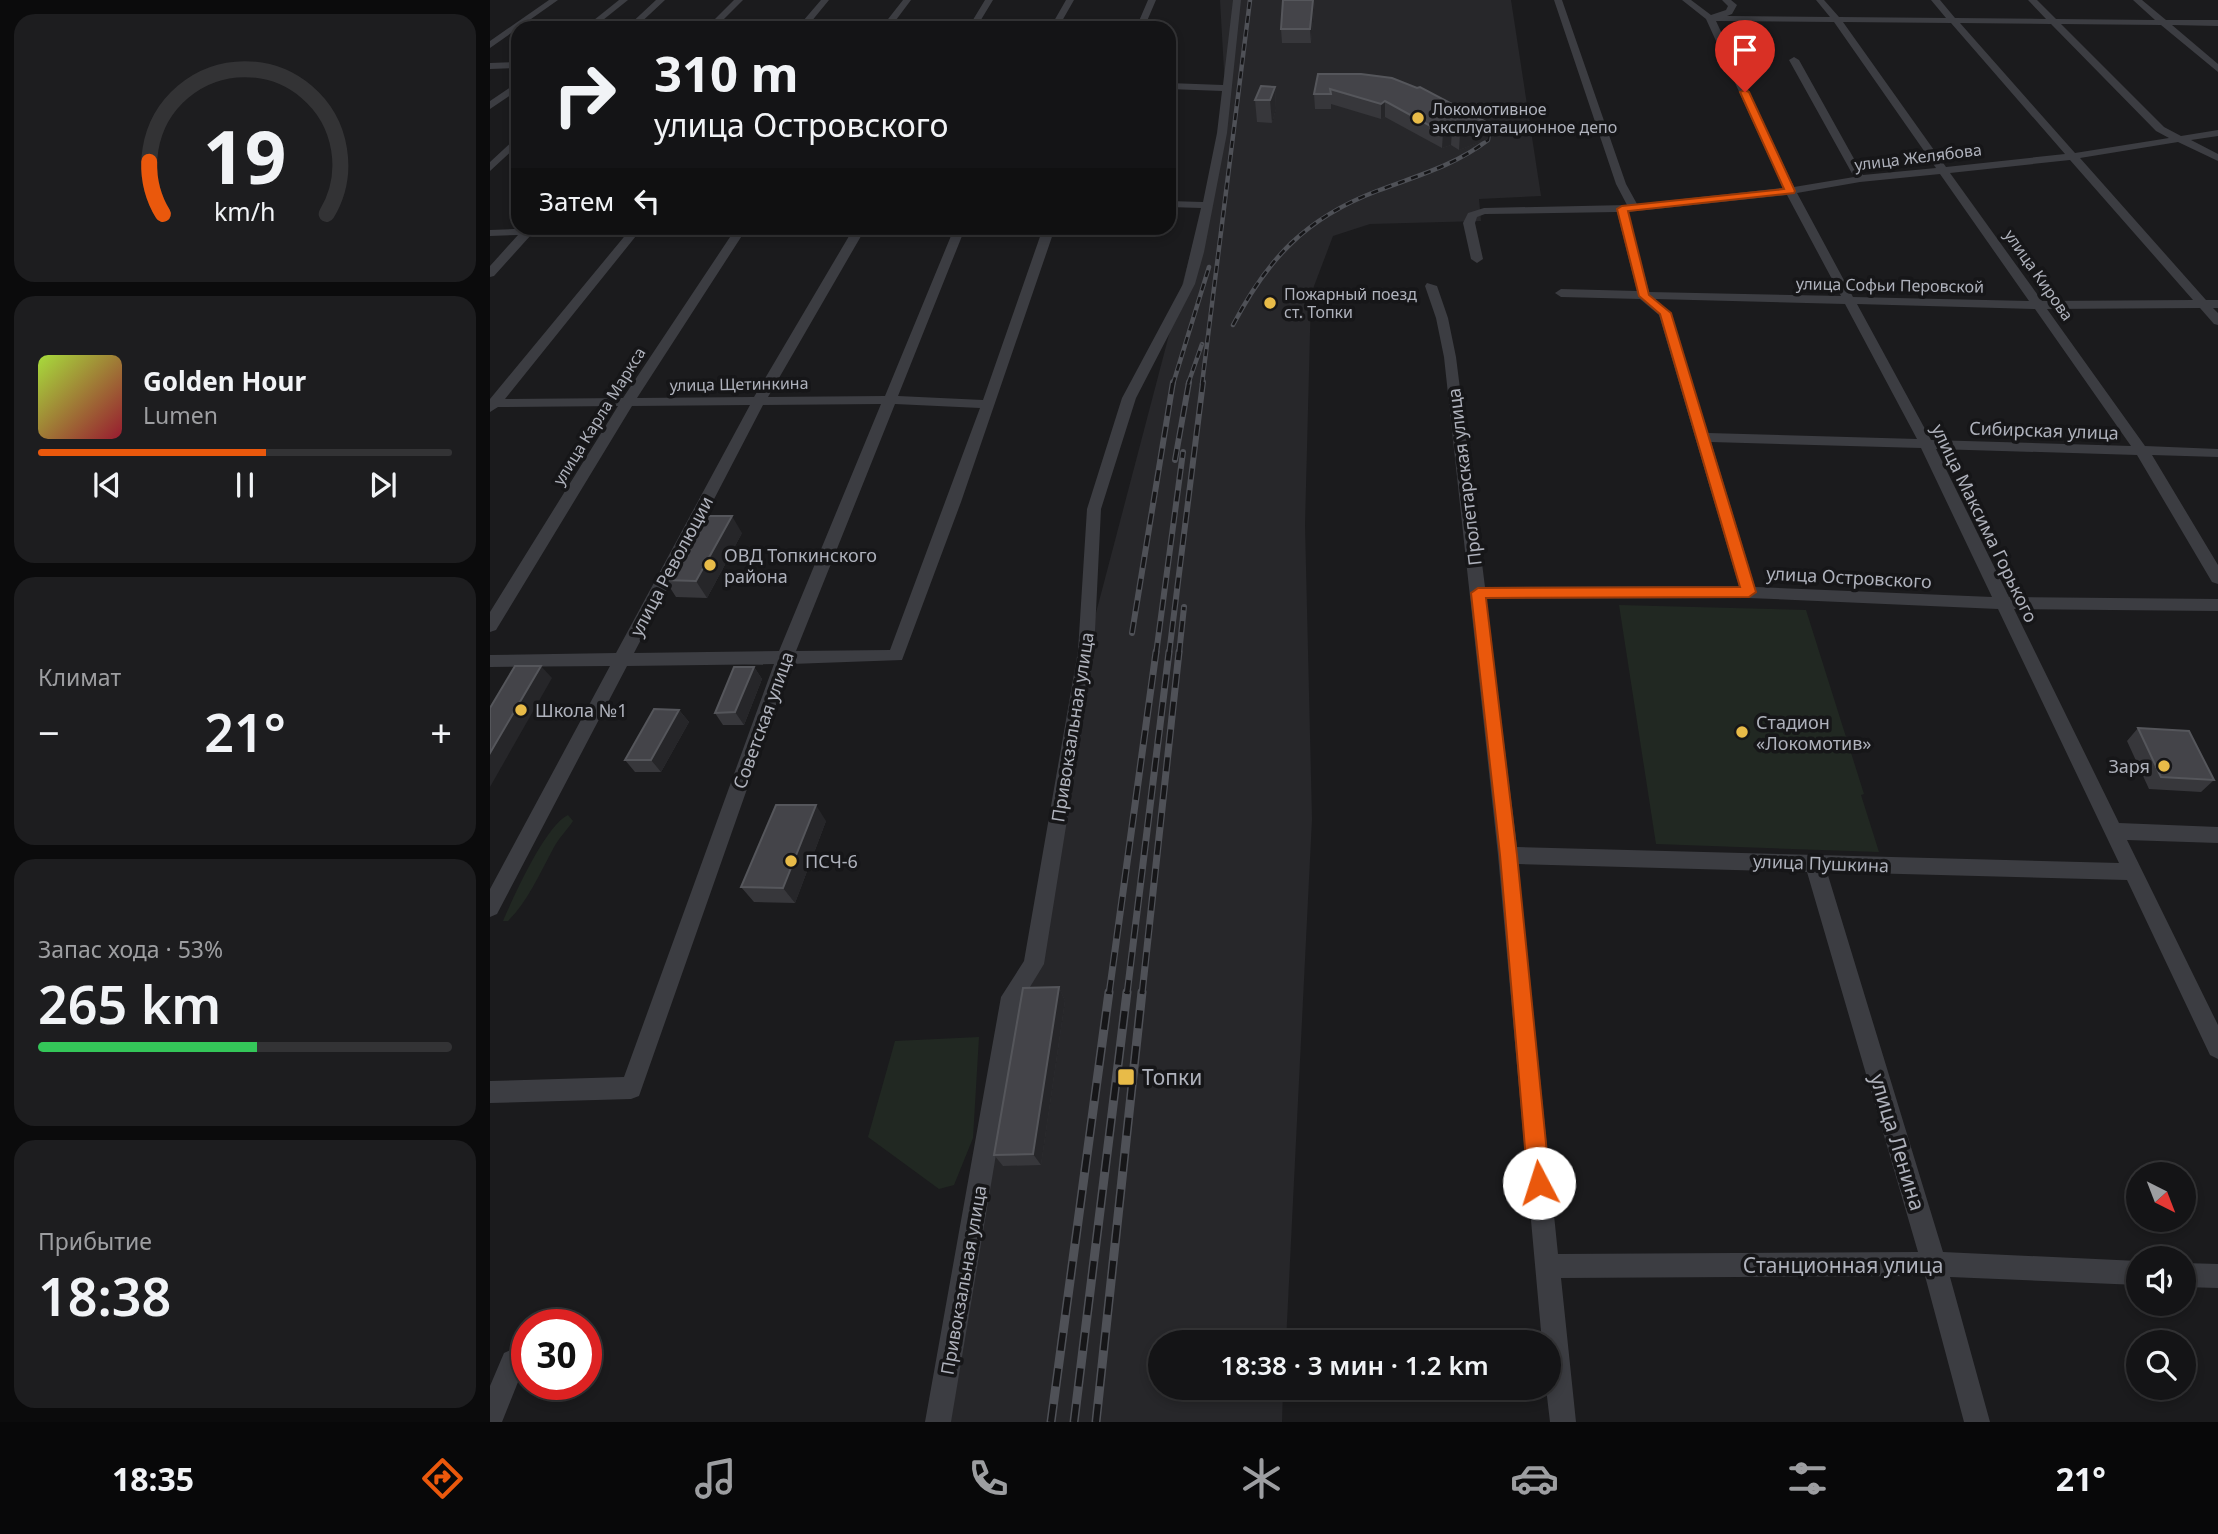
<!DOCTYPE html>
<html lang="ru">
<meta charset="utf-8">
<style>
:root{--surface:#141416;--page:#1d1d1f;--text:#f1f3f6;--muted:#9d9ea1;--line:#333335;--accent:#ea580c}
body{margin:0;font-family:"Noto Sans",sans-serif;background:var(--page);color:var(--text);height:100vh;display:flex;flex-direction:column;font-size:26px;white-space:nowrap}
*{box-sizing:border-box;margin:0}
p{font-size:23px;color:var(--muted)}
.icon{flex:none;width:38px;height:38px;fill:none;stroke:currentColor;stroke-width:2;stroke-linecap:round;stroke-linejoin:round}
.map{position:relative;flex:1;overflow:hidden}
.drawer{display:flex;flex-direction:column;gap:14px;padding:14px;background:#0b0b0c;width:490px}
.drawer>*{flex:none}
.top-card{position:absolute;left:21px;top:21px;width:665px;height:214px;border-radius:21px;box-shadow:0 4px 10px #0003,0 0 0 2px var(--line);background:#141416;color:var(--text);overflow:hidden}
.needle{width:46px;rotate:138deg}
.controls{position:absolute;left:1636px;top:1162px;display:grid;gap:14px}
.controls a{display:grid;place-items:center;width:70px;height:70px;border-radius:50%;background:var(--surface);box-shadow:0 4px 10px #0003,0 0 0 2px var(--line);font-size:35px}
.speed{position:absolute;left:21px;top:1309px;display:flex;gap:14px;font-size:35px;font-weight:700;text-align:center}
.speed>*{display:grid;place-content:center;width:91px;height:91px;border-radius:50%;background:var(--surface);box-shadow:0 4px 10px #0003,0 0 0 2px var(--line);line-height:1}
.speed .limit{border:10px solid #d22;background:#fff;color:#111}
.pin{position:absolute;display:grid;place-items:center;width:60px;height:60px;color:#fff;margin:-72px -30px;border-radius:50% 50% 50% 0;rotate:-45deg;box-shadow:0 0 7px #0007}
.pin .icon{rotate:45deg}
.me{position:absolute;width:77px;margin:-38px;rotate:355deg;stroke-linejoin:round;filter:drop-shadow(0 0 5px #0008)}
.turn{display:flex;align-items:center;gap:24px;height:147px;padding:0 28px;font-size:32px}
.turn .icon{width:91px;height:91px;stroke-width:2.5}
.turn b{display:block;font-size:49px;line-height:60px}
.then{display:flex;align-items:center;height:66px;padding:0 28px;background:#0003;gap:14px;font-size:26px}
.big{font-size:52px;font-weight:600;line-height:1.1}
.drawer .widget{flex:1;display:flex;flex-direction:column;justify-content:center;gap:10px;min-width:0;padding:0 24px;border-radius:21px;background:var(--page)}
.drawer .dial{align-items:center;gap:0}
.dial svg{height:182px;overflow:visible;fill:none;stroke:var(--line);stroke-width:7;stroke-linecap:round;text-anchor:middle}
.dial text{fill:var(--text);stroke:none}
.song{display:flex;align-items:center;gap:21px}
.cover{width:84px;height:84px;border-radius:10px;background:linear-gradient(135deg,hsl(80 70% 55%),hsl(350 70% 35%))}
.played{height:7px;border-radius:4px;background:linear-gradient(90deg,var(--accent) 55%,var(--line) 55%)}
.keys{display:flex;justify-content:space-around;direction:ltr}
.heat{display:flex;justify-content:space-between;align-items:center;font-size:38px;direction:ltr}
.charge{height:10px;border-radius:5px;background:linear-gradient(90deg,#34c759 53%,var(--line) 0)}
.trip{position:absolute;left:658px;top:1330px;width:413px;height:70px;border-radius:35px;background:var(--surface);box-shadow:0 4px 10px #0003,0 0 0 2px var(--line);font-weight:600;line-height:70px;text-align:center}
.dock{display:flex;height:112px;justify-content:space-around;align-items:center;background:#080809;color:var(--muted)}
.dock .icon{width:49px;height:49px}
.dock .selected{color:var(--accent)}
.dock b{font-size:32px;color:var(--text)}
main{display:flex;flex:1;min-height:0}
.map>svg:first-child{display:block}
.built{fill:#27272a}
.green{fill:#212822}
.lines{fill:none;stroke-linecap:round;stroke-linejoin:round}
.minor{fill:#3c3d42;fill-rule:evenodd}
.rail-far3-casing{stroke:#4f5157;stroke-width:4.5}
.rail-far2-casing{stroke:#4f5157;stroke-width:6}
.rail-far1-casing{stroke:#4f5157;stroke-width:7}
.rail-casing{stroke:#4f5157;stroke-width:9}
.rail-far3{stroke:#161618;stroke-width:2.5;stroke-dasharray:7;stroke-linecap:butt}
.rail-far2{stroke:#161618;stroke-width:3.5;stroke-dasharray:11;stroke-linecap:butt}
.rail-far1{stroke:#161618;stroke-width:4.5;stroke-dasharray:14;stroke-linecap:butt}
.rail{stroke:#161618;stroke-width:6;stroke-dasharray:18;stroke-linecap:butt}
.wall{fill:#37373b}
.shaded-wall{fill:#262629}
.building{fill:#444449;stroke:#55565b;stroke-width:2}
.route{fill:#ea580c;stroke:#983908;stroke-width:2}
.poi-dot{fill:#e8bb48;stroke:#161618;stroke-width:2.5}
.labels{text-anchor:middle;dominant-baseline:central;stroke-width:7;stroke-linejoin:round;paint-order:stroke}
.far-poi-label{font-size:16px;fill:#afb2bc;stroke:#161618;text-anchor:start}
.far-street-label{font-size:16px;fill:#afb2bc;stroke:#161618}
.street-label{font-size:18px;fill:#afb2bc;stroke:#161618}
.poi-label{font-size:18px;fill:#afb2bc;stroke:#161618;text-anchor:start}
.near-poi-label{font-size:21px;fill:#afb2bc;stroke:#161618;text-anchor:start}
.near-street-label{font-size:21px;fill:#afb2bc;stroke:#161618}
</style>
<main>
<section class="drawer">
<div class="widget dial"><svg viewBox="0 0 100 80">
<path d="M14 69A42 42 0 1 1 86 69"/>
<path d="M14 69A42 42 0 0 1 8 46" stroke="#ea580c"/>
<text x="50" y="56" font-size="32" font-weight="700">19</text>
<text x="50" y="72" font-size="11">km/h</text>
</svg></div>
<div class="widget">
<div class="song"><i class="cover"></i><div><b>Golden Hour</b><p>Lumen</p></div></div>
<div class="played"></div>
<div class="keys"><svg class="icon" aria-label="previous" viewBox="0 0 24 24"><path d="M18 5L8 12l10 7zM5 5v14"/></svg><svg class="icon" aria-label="pause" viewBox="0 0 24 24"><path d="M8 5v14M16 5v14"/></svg><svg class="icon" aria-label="next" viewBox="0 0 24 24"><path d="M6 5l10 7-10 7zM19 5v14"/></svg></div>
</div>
<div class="widget"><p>Климат</p>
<div class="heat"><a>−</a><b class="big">21°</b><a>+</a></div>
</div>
<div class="widget"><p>Запас хода · 53%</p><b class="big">265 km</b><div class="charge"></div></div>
<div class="widget"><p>Прибытие</p><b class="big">18:38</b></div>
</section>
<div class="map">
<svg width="1728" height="1422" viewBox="0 0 1728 1422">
<rect width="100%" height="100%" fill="#1b1b1d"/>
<path class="built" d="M730 0H1021L1051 196 989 199 991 221 880 224 843 236 821 294 815 525 822 819 796 1342H670V1388H793L792 1422H445L596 651 732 133 735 88Z"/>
<path class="green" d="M1129 605 1316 610 1374 794 1371 795 1389 852 1166 844Z
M78 815 83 821C77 830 68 839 63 849 50 873 38 901 18 921H13C24 896 55 826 78 815Z
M489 1037 483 1138 464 1185 449 1189 378 1137 405 1041Z"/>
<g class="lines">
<path class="minor" d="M59 0H68L0 48V41Z
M129 0H138L103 28H94Z
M166 0H175L145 28H136Z
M244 0H253L225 28H216Z
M331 0H339L316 28H307Z
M413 0H421L400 28H391Z
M495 0H503L486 28H478Z
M576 0H584L568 28H560Z
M658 0H666L654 28H646Z
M743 0H751L737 133 714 252 705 284 646 398 611 509 604 651 554 964 532 1000 461 1422H435L511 997 534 961 588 651 597 509 632 398 693 284 711 208 679 207V201L713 202 727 133 732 91 679 89V83L733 85Z
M1064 0H1072L1136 184 1147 204 1293 188 1216 19 1192 0H1201L1221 15 1236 10 1238 6 1232 0H1241L1247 5 1242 14 1237 16 1340 17 1326 0H1334L1349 17 1456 18 1441 0H1450L1465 18 1556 19 1538 0H1547L1566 19 1665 20 1643 0H1652L1676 20H1728V26L1682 25 1728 64V72L1671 25 1571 24 1674 127 1691 136 1728 130V136L1701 140 1728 154V161L1688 142 1590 158 1716 300H1728V308H1723L1728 313V325L1724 324 1710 308 1557 309 1655 446 1728 449V457L1662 455 1728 565V584L1722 582 1647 455 1446 449 1519 597 1728 599V611L1524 609 1629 823 1728 827V843L1637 840 1728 1025V1059L1720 1055 1637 880 1337 872 1453 1252 1648 1261V1285L1460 1277 1500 1422H1474L1435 1276 1071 1278 1086 1422H1060L1056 1388H1059V1342H1052L1008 855 954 357 946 318 935 286 937 283 947 286 958 318 966 357 995 587 1249 586 1169 315 1150 299 1071 297 1065 293 1071 289 1147 291 1127 212 995 214 987 217 985 223 993 259 987 263 981 259 973 223 978 213 994 208 1137 205 1126 184ZM1226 21 1344 22 1446 168 1373 175 1309 60 1304 57 1299 60 1364 177 1304 187ZM1353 22 1461 23 1575 154 1456 167ZM1470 23 1561 24 1666 131 1679 138 1585 153ZM1580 160 1703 300 1552 301 1460 173ZM1450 174 1539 301 1363 297 1307 193 1370 182ZM1297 195 1351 296 1159 292 1138 212ZM1165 299 1355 304 1427 439 1218 433 1181 313ZM1367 304 1545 309 1641 446 1441 440ZM1221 442 1431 448 1502 597 1265 587ZM1259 598 1508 609 1629 863 1027 847 996 599ZM1028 864 1317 872 1428 1252 1068 1254Z
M28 62V68L0 69V63Z
M28 82V90L0 109V101Z
M28 136V145L0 171V162Z
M47 228H501L496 231H474L408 396 493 400 553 228H565L471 502 412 660 301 664 149 1096 141 1099 0 1103V1081L134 1077 284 664 137 666 7 914 0 917V889L120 666 0 667V655L126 653 260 405 142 406 6 630 0 632V612L128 406 8 407 0 412V399L138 232 41 235 4 276 0 277V266L28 235 0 236V230ZM150 231H244L133 398 15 399ZM255 231H362L264 397 147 398ZM374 231H463L395 396 278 397ZM391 404 289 651 144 653 273 405ZM405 404 490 408 400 650 306 651Z
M1694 1263 1728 1264V1288L1694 1287Z
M23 1349 32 1353 36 1362 12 1422H0V1386L14 1353Z"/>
<defs>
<path id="rail-far3" d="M743 325C778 258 816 218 887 191 926 176 964 166 998 140L1000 126
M683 384 719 267
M698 384 712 344
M712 384 760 0"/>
<path id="rail-far2" d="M685 460 699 382
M642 633 683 382
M666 654 693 452
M679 654 713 382
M689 654 694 607"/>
<path id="rail-far1" d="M619 994 666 652
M637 994 679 652
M652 994 689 652"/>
<path id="rail" d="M561 1422 619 992
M584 1422 637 992
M606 1422 652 992"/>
</defs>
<use href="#rail-far3" class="rail-far3-casing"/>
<use href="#rail-far2" class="rail-far2-casing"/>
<use href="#rail-far1" class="rail-far1-casing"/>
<use href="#rail" class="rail-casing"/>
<use href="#rail-far3" class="rail-far3"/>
<use href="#rail-far2" class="rail-far2"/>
<use href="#rail-far1" class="rail-far1"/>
<use href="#rail" class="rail"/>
</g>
<path class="wall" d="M793 0H825L821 43H792L791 29Z
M828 74 998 139 969 150 961 145 952 148 895 117 891 119 841 104V109H825L824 94Z
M785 87 786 109 782 123 767 122 765 100Z
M252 533 217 598 186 597 175 580Z
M264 667 272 679 254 725H233L225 713Z
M189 710 199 722 171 772H145L135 760Z
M1648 728 1724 780 1711 792 1659 789 1637 741Z
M336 821 305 903 264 902 251 887Z
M569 987 575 1001 551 1165 513 1166 504 1155Z"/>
<path class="shaded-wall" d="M823 0H825L821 43 820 29Z
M785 87 786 109 782 123 780 100Z
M895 101V117L891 119V104Z
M1000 124 998 139 969 150 970 134Z
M962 130 961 145 952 148 953 133Z
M242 516 252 533 217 598 206 581Z
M51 666 62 678 0 787V753Z
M264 667 272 679 254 725 245 712Z
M189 710 199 722 171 772 161 760Z
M326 805 336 821 305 903 293 888Z
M569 987 575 1001 551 1165 543 1154Z"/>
<path class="building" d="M793 0H823L820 29H791Z
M828 74H871L902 78 927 88 930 87 1000 124 970 134 962 130 953 133 895 101 891 104 840 89 841 94H824Z
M771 86 785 87 780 100H765Z
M212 516H242L206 581 175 580Z
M25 666H51L0 753V708Z
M244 667H264L245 712 225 713Z
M164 709 189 710 161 760H135Z
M1648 728 1699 731 1724 780 1671 777Z
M286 805H326L293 888 251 887Z
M569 987 543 1154 504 1155 533 988Z"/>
<path class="route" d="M1255 90 1259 92 1305 191 1304 193 1138 211 1159 295 1181 313 1266 592 1259 597 996 598 1027 855 1060 1183 1056 1191 1049 1194 1041 1191 1038 1183 1010 855 981 593 988 588 1250 587 1170 314 1149 296 1127 209 1132 206 1294 189 1250 92Z"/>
<g class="poi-dot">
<circle cx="928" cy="118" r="7"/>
<circle cx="780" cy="303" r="7"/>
<circle cx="220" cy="565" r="7"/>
<circle cx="31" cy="710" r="7"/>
<circle cx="1252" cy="732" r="7"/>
<circle cx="1674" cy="766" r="7"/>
<circle cx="301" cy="861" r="7"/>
<rect x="627" y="1068" width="18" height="18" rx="3.5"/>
</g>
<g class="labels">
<g class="far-poi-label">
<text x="942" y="109">Локомотивное<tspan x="942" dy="18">эксплуатационное депо</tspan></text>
<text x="794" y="294">Пожарный поезд<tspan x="794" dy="18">ст. Топки</tspan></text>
</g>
<g class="far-street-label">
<text transform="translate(1428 157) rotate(-7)">улица Желябова</text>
<text transform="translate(1549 275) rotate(55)">улица Кирова</text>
<text transform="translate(1400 285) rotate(1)">улица Софьи Перовской</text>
<text transform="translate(249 384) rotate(-1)">улица Щетинкина</text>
<text transform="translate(109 416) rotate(-58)">улица Карла Маркса</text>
</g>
<g class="street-label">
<text transform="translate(1554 430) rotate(2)">Сибирская улица</text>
<text transform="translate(974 477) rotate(-97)">Пролетарская улица</text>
<text transform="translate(1495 523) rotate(64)">улица Максима Горького</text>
<text transform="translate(181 566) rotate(-62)">улица Революции</text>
<text transform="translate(1359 577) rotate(3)">улица Островского</text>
<text transform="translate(273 720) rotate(-70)">Советская улица</text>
<text transform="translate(582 727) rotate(-81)">Привокзальная улица</text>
<text transform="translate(1331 863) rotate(2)">улица Пушкина</text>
<text transform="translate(473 1280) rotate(-80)">Привокзальная улица</text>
</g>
<g class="poi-label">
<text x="234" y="555">ОВД Топкинского<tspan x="234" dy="21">района</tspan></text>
<text x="45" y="710">Школа №1</text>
<text x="1266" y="722">Стадион<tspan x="1266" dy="21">«Локомотив»</tspan></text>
<text x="1660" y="766" text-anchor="end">Заря</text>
<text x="315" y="861">ПСЧ-6</text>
</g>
<g class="near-poi-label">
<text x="652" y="1077">Топки</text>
</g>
<g class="near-street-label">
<text transform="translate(1408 1142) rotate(73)">улица Ленина</text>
<text x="1353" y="1265">Станционная улица</text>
</g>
</g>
</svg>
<div class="controls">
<a><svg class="needle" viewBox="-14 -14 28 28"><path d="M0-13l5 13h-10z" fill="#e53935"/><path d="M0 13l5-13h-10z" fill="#9d9ea1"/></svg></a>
<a><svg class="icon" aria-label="sound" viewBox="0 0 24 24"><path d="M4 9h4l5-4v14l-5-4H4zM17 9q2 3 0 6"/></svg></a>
<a><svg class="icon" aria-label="search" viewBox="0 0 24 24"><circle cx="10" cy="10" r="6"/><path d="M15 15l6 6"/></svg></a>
</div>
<div class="speed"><div class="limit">30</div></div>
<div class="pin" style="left:1255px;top:92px;background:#d93025"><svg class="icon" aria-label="arrive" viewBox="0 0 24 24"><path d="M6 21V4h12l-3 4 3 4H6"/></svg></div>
<svg class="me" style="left:1049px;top:1183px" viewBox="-20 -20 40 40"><circle r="19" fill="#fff"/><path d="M0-13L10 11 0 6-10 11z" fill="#ea580c"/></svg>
<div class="trip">18:38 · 3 мин · 1.2 km</div>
<div class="top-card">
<div class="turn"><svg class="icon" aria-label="right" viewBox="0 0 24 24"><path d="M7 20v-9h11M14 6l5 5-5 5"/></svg><div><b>310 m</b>улица Островского</div></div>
<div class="then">Затем<svg class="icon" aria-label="left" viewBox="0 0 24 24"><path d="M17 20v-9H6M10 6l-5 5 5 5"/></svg></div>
</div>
</div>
</main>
<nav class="dock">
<b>18:35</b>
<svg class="icon selected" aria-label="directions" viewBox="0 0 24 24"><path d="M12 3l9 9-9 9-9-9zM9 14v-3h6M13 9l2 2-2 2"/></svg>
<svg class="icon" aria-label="music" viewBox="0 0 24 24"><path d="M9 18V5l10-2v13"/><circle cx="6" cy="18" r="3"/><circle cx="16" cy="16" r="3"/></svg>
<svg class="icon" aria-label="phone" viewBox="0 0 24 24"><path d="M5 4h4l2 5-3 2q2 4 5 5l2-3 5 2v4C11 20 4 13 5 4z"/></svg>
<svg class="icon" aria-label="climate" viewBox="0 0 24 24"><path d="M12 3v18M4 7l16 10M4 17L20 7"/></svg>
<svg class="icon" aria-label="car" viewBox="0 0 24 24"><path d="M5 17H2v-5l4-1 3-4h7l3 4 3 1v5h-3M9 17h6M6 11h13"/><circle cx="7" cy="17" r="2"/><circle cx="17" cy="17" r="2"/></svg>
<svg class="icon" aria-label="filters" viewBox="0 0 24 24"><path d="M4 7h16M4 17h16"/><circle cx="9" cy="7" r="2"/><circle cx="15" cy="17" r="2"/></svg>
<b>21°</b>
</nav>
